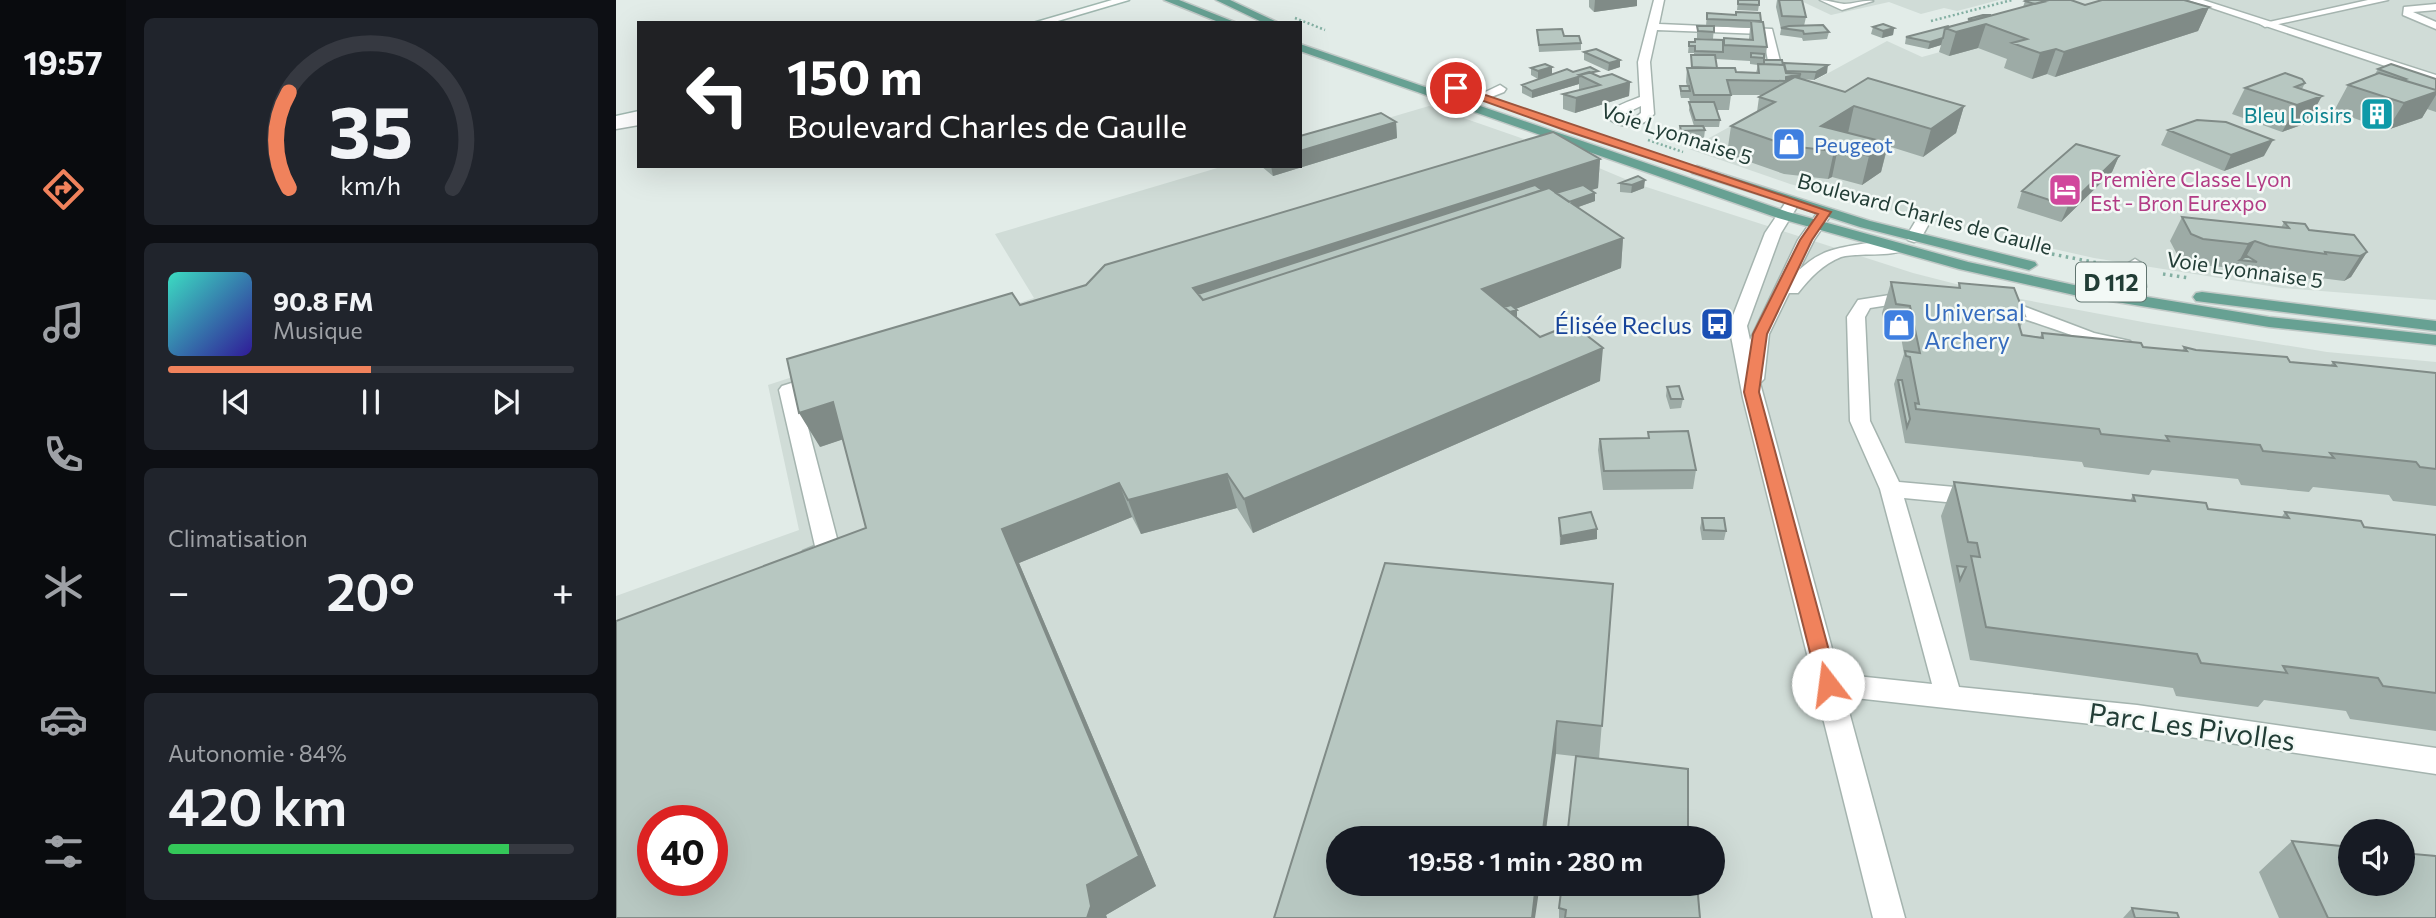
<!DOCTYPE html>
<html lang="fr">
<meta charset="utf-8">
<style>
:root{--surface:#171b24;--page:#20242c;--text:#f1f3f6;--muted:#9ea1a6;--line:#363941;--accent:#f0825c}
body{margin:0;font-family:Commissioner,sans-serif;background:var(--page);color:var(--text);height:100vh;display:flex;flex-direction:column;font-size:26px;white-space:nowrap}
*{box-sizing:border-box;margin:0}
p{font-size:23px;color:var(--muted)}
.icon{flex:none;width:38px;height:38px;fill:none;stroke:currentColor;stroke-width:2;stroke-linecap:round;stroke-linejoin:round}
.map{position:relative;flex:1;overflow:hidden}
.details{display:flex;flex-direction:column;gap:18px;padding:18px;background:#0d0f14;width:490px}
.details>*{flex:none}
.guide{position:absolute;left:21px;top:21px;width:665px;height:147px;border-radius:0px;box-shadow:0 7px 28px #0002;background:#202124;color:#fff;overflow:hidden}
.fabs{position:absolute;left:1722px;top:819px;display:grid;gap:14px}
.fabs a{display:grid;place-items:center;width:77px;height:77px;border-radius:50%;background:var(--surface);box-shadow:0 7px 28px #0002;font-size:35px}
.speed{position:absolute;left:21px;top:805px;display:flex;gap:14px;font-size:35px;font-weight:700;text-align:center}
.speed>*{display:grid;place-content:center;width:91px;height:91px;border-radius:50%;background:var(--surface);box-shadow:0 7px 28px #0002;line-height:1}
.speed .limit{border:10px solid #d22;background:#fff;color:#111}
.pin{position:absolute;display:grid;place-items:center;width:60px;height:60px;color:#fff;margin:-30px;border:4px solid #fff;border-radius:50%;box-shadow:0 2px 7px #0007}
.me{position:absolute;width:77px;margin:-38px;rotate:345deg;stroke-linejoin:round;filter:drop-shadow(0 0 5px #0008)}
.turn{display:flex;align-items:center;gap:24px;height:147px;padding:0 35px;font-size:32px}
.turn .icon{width:91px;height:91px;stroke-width:2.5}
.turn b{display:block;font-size:49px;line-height:60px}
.big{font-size:52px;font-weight:600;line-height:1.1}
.details .widget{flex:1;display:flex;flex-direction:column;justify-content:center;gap:10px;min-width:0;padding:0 24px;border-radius:10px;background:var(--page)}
.details .dial{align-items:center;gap:0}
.dial svg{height:182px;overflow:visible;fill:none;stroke:var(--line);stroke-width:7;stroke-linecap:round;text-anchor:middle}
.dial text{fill:var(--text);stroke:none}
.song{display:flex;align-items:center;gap:21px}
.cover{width:84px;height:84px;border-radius:10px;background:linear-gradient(135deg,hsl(170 70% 55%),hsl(250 70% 35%))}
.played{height:7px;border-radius:4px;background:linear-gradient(90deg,var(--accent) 50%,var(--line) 50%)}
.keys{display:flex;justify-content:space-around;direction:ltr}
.heat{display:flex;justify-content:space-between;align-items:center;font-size:38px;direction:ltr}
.charge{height:10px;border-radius:5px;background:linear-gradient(90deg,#34c759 84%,var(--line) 0)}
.trip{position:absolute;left:710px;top:826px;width:399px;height:70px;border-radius:35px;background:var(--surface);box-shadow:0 7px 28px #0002;font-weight:600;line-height:70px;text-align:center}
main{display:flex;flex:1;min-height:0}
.tabs{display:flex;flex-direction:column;width:126px;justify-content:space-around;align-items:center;background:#090b0e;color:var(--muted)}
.tabs .icon{width:49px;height:49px}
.tabs .active{color:var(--accent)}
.tabs b{font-size:32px;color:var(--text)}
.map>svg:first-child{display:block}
.built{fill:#d0dcd7;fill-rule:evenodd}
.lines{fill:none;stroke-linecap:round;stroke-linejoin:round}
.service-casing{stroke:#a5b4af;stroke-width:3}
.minor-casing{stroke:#a5b4af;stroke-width:3}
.tertiary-casing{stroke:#a5b4af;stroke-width:3}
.secondary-casing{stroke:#a0b8b0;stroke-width:3}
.primary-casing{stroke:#c1c9c7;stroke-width:3}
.path-far1{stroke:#83afa2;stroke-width:2.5;stroke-dasharray:2 2.5;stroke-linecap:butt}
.path{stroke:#83afa2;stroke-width:3.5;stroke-dasharray:2.5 4.5;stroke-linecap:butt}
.service{fill:#fff;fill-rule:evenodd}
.minor{fill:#fff;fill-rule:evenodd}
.tertiary{fill:#fff;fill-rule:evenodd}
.secondary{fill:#fff;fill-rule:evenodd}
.primary{fill:#67a193;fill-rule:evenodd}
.wall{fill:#9daba6;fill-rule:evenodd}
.shaded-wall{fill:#808b87}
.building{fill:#b7c7c1;stroke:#808b87;stroke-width:2;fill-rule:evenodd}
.route{fill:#f0825c;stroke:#9c543c;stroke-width:2}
.labels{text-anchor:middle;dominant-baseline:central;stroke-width:5;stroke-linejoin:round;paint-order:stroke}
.far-culture-label{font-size:21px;fill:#0d838f;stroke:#f3f9f6;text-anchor:end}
.far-street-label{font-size:21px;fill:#223d36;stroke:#f3f9f6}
.far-shop-label{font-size:21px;fill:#366cbe;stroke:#f3f9f6;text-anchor:start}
.far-hotel-label{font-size:21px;fill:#b23c85;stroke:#f3f9f6;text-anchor:start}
.shield{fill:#f3f9f6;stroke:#617570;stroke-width:2}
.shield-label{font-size:23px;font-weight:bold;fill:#223d36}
.shop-label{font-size:24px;fill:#366cbe;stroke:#f3f9f6;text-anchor:start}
.transit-label{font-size:24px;fill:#164399;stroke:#f3f9f6;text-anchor:end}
.near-street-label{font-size:28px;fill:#223d36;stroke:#f3f9f6}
</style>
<main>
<nav class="tabs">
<b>19:57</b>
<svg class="icon active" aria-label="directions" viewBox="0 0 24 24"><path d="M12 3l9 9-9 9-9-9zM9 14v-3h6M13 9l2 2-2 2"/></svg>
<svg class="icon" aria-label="music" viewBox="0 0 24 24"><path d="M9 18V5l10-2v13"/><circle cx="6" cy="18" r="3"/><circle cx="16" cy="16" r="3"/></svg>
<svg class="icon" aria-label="phone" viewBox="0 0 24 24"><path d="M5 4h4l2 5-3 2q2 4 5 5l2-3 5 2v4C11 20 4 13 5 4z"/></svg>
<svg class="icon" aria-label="climate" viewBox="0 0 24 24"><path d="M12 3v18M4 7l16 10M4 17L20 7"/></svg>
<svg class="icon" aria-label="car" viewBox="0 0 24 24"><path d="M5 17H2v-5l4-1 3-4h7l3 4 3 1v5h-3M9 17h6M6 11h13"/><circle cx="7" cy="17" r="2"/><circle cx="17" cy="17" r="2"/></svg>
<svg class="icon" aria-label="filters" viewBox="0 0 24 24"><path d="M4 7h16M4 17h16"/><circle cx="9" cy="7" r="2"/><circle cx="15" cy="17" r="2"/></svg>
</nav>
<section class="details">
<div class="widget dial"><svg viewBox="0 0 100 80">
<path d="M14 69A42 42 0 1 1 86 69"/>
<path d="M14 69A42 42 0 0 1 14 27" stroke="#f0825c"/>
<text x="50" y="56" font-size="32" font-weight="700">35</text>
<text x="50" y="72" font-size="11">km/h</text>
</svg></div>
<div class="widget">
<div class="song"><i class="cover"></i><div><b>90.8 FM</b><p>Musique</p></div></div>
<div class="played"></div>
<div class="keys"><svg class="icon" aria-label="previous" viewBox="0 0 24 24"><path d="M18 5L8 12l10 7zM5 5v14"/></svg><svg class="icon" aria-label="pause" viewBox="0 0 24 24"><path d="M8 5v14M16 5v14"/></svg><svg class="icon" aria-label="next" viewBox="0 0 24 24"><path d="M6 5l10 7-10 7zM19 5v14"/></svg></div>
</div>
<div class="widget"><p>Climatisation</p>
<div class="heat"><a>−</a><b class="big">20°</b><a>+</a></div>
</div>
<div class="widget"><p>Autonomie · 84%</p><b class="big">420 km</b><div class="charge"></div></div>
</section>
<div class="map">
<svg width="1820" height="918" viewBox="0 0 1820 918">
<rect width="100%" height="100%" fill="#e2ece8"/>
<path class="built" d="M1183 0H1383L1341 11 1328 8 1305 14 1273 2 1215 15Z
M1454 0H1820V300L1666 288 1478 258 1331 225 1174 184 1073 149 1271 41 1306 57 1480 9Z
M813 106 945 152 1021 184 1297 273 1383 295 1532 323 1711 352 1820 362V918H0V596L183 530 152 385 418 298 379 234 608 166H684V144ZM37 821H96V880H37ZM1734 831H1787V884H1734ZM723 838H1097V884H723Z"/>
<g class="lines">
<defs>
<path id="service" d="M1204 0C1212 0 1220 3 1228 4 1238 4 1247 0 1257 1L1226 10Z
M1820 4V10L1797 12 1820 22V29L1787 15 1788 7Z
M884 85 890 89 888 92 865 101 859 97Z
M1307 215 1315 220 1304 240 1298 242 1292 240 1290 237 1302 217Z
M1519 259 1527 264 1530 287 1522 292 1514 287 1511 264Z
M1299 291 1308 296 1305 300 1254 308 1249 317 1254 421 1283 482 1361 489 1369 492 1372 497 1369 502 1361 505 1288 498 1343 687 1521 705 1820 748V774L1521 729 1212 695 1203 692 1199 684 1203 676 1212 673 1316 684 1264 489 1234 421 1231 317 1242 300Z
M1379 300 1399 303 1478 333 1514 341 1517 345 1508 351C1462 340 1419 320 1373 309L1370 305 1373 301Z
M204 374 211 376 214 380 211 384 183 393 224 550C217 561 199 567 187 563L183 557 187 551 199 546 163 390 166 386Z"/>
<path id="minor" d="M1038 0H1048L1043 24 1156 29 1164 61 1158 65 1152 61 1147 34 1041 30 1034 62 1038 114C1026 129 1003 130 990 116 999 105 1012 102 1024 97L1022 62ZM1025 106V113L1020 117 1004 116Z
M1752 0H1772L1649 27 1644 24Z"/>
<path id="tertiary" d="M1572 0H1587L1820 75V83Z
M23 117V125L0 129V121Z
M1177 198 1184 202 1165 233 1131 326 1134 340 1182 240 1204 209H1214L1217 212 1198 240 1183 270C1190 264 1197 258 1206 254 1221 246 1279 236 1291 248 1280 258 1242 252 1225 257 1207 264 1194 278 1182 293H1173L1153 334 1148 379 1144 383 1289 918H1257L1127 398 1113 326 1149 233 1172 199Z"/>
<path id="secondary" d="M496 0H513L435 23H417Z
M23 111V119L0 124V116Z"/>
<path id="primary" d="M548 0H563L621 23H605Z
M600 0H614L663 23H648Z
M684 44 1172 212 1352 262 1458 285 1653 317 1820 335V345L1653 327 1458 295 1343 269 1162 218 684 51Z
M1081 166 1254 221 1419 262 1421 265 1413 270 1244 227 1076 173 1074 170Z
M1586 292 1820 321V331L1580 301 1577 297 1580 293Z"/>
</defs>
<use href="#service" class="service-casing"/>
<use href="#minor" class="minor-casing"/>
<use href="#tertiary" class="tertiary-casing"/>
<use href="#secondary" class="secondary-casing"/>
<use href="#primary" class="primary-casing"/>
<path class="path-far1" d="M679 18 709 30
M1315 21 1396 0
M1032 140 1067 152"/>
<path class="path" d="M1436 254 1497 266
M1547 274 1573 278"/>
<use href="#service" class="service"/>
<use href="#minor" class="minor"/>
<use href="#tertiary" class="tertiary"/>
<use href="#secondary" class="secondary"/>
<use href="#primary" class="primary"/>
</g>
<path class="wall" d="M973 0H1021V6L978 12 973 7Z
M1122 0 1143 5 1142 11 1121 10Z
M1161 0H1186L1190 17 1188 26 1213 32 1211 39 1187 41 1186 38 1164 35 1165 29 1160 7Z
M1409 1 1469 5 1593 7 1582 31 1439 77 1431 74 1416 79 1388 68 1391 59 1362 48 1333 56 1323 52 1325 45 1312 49 1289 44 1290 37 1352 22V19L1376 15 1407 7Z
M1091 13 1145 22 1151 47 1149 60 1167 65 1211 73 1198 80 1184 79 1229 92 1348 106 1340 133 1307 157 1272 146 1265 172 1246 185 1216 177 1212 179 1168 174 1111 154 1115 126 1141 112 1143 97 1146 95H1115L1113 110H1101L1104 120 1103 127H1088L1089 130 1088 138H1064L1063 134 1064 126H1078L1073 110 1074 102 1073 98H1065L1064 94V86H1071L1070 82 1071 68H1075V55H1078V53H1072L1073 42 1107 40 1133 39 1134 28 1090 26ZM1100 59 1134 61V64L1142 65 1140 73 1120 72 1101 68Z
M1081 26H1098L1097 39 1081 38Z
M1257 27 1278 28 1277 35 1266 38 1255 34Z
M921 30 948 36 965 43V50L923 52Z
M968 52 1004 60V67L992 71 968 60Z
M936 67V74L922 79 915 75V68Z
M1762 69 1820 79V112L1811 109 1806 118 1771 130 1718 111 1732 85 1759 74Z
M957 72 1014 82 1013 96 959 113 947 109V94L963 90V84L916 98 906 93V85Z
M1689 83 1686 89 1691 123 1666 132 1616 114 1629 88Z
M780 122 781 138 657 176 645 166H684Z
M1552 130 1648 156 1608 171 1545 145Z
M1503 156 1496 172 1445 222 1401 208 1406 191Z
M984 159 982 188 975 190 979 201 962 207 1007 238 1005 268 899 309 901 318 924 337 984 381 637 533 621 508 525 534 516 517 403 563 540 886 490 915 491 918H0L250 528 227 439 204 447 404 305 470 285Z
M1022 176 1028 188 1015 193 1004 192V183Z
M1566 217 1665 228 1668 222 1751 252 1735 277 1728 281 1696 277 1695 279 1637 270 1575 264 1563 258 1554 241Z
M1275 282 1342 288 1343 283 1409 316 1404 328 1406 335 1424 337 1426 333 1527 347 1566 351 1568 347 1580 350 1674 362 1714 366 1717 362 1820 373V506L1777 501 1773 495 1697 487 1693 492 1625 485 1622 479 1536 470 1533 475 1468 467 1466 462 1289 443 1278 384 1288 354 1285 337 1270 336 1266 313Z
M1051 387 1067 399 1065 408 1054 409 1050 396Z
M1032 432 1080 470 1077 489 987 490 982 450 983 441 1032 438Z
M1338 482 1514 501 1517 495 1592 509 1665 518 1669 512 1748 527 1820 535V731L1734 719 1730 711 1648 700 1642 707 1560 696 1557 688 1354 660 1325 516Z
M943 518 981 539 944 545Z
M1086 518 1110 531 1108 540H1086L1084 528Z
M997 584 983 759 940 754 658 918Z
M1676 841 1820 918H1663L1643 872Z
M943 908 1084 918H943Z
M1516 908 1563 918H1507Z"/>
<path class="shaded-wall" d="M979 0H1021V6L978 12Z
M1593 7 1582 31 1439 77 1448 52Z
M1370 24 1362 48 1333 56 1340 32Z
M1278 28 1277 35 1266 38 1267 31Z
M1327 38 1325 45 1312 49 1314 42Z
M1440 49 1431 74 1416 79 1424 53Z
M1004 60V67L992 71 993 63Z
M1212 65 1211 73 1198 80 1200 72Z
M936 67V74L922 79V71Z
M1185 74 1182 88 1169 92 1170 77Z
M963 76V84L916 98V91Z
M1014 82 1013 96 959 113 960 98Z
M1820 92V95L1806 118 1771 130 1788 103Z
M1706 96 1691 123 1666 132 1681 105Z
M1238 106 1232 133 1205 126Z
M1348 106 1340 133 1307 157 1315 129Z
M780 122 781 138 657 176 655 166H684V151Z
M1657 140 1648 156 1608 171 1615 155Z
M1272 143 1265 172 1246 185 1253 156Z
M1222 148 1216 177 1212 179 1218 151Z
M1503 156 1496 172 1445 222 1452 206Z
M984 159 982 188 932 204 595 331 577 288Z
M1029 180 1028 188 1015 193 1016 185Z
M979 193V201L932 218V209Z
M1007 238 1005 268 884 315 866 289Z
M1639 241 1628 260H1624L1619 269 1632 244Z
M1751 252 1735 277 1728 281 1744 256Z
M901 310V319L885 316Z
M987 348 984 381 637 533 628 499Z
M217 402 237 436 204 447 183 413Z
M611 474 621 508 525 534 512 500Z
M503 483 516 517 403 563 540 886 490 915 491 918H471L386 529Z
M981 529V539L944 545 945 536Z
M941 721 940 754 929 838H926Z
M920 884H924L919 918H916Z"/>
<path class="building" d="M1122 0H1143V5L1122 4Z
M1163 0H1186L1190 17 1166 16Z
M1411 0H1427L1431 1 1419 4 1409 1Z
M1433 0H1455L1469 5 1486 0H1568L1593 7 1448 52 1440 49 1424 53 1396 43 1411 39 1370 24 1340 32 1329 28Z
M1120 12 1144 13 1145 21 1091 19V13L1120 15Z
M1367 15H1375L1357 20 1352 19Z
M1135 21 1147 22 1151 47 1108 45V38L1137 40Z
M1267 24 1278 28 1267 31 1257 27Z
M1207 25 1213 32 1188 34 1187 31 1165 28 1173 26Z
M1081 26H1098V32L1082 31Z
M1332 26 1333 27 1329 28 1327 38 1314 42 1290 37Z
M946 29 948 36H963L965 43 923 45 921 30Z
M1079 39 1107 40V52L1079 51V46H1073V42H1079Z
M980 49 1004 60 993 63 968 52Z
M1135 53 1148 54V58L1135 57Z
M1075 55H1099L1101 68 1076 67Z
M1148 60H1166L1167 65 1148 64Z
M1168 63 1212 65 1200 72 1170 71Z
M929 64 936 67 922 71 915 68Z
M1142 64 1168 65 1170 73 1185 74 1170 77V81L1111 80 1115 95H1078L1071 68H1119L1120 72 1143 73Z
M1775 64 1820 79V90L1787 80 1790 79 1762 69Z
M974 67 982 71 963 75 965 76 916 91 906 85 951 69 957 72Z
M973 72 984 77 996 74 1014 82 960 98 947 94 984 85 963 75Z
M1669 73 1686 79 1689 83 1679 87 1706 96 1681 105 1629 88Z
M1763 73 1820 90V92L1788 103 1732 85Z
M1179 77 1229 92 1252 78 1348 106 1315 129 1238 106 1205 126 1272 143 1253 156 1222 148 1218 151 1173 146 1115 126 1159 102 1143 97Z
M1064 86H1073L1074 91H1065Z
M1073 102H1098L1104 120H1079Z
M765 113 780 122 684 151V136Z
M1581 120 1610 122 1657 140 1615 155 1552 130Z
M1064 126H1087L1089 130 1065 131Z
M937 132 984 159 577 288 587 300 933 188 1007 238 866 289 924 337 956 324 987 348 628 499 611 474 512 500 503 483 386 529 523 856 471 885 475 906 471 918H0V621L250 528 217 402 183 413 171 359 396 293 404 305 470 285 489 265ZM37 821H96V880H37Z
M1460 144 1503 156 1452 206 1406 191Z
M1022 176 1029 180 1016 185 1004 183Z
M919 185 926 190 587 300 582 294Z
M967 185 979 193 953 202 940 193Z
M1566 217 1673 228 1668 222 1689 224 1693 230 1738 235 1751 252 1744 256 1709 252 1710 254 1653 246 1639 241 1632 244 1587 239 1575 234Z
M1631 256 1641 262 1624 260Z
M1275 282 1344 288 1343 283 1398 288 1409 316 1400 315 1406 335 1427 338 1426 333 1525 343 1527 347 1571 351 1568 347 1580 350 1671 357 1674 362 1720 366 1717 362 1820 373V469L1804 467 1800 462 1714 453 1718 458 1647 451 1644 445 1550 436 1553 441 1485 434 1483 429 1300 409 1299 403 1303 404 1294 357 1290 356 1289 351 1304 353 1294 306 1280 304Z
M895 305 901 310 894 312 888 307Z
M1282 380H1286L1294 419 1291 427Z
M1063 386 1067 399H1055L1051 387Z
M1072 431 1080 470 988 471 984 439 1033 438 1032 432Z
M1338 482 1519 501 1517 495 1590 503 1592 509 1673 518 1669 512 1745 521 1748 527 1820 535V693L1767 686 1762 678 1667 666 1671 673 1585 663 1581 654 1370 627 1355 556 1364 557 1361 543 1352 542Z
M975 512 981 529 945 536 943 518Z
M1086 518H1108L1110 531 1088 530Z
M769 563 997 584 986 726 941 721 926 838H723V884H920L916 918H658Z
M1341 566 1350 567 1344 580Z
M960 756 1072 769V838H951Z
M1676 841 1734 847V884H1787V853L1820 856V918H1712Z
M946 884H1081L1084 918H949L950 910 943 908Z
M1516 908 1561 913 1563 918H1519Z"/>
<path class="route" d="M840 85 1215 212 1196 240 1151 334 1143 392 1222 684 1219 689 1212 692 1205 689 1202 684 1128 392 1137 334 1184 240 1202 214 954 132 837 90 835 88Z"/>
<defs>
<symbol id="building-square" viewBox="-11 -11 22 22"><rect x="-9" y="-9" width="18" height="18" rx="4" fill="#0f9aa8" stroke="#f3f9f6"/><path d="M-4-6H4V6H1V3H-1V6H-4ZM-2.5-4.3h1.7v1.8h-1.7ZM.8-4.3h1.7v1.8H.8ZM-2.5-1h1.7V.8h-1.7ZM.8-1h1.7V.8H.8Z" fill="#fff"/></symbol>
<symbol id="shop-square" viewBox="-11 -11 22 22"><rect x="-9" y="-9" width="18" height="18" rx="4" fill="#3f7fe0" stroke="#f3f9f6"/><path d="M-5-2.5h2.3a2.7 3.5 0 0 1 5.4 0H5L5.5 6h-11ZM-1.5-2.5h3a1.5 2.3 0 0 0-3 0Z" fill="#fff"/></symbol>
<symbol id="hotel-square" viewBox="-11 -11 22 22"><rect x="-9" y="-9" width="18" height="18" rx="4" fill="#d1479c" stroke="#f3f9f6"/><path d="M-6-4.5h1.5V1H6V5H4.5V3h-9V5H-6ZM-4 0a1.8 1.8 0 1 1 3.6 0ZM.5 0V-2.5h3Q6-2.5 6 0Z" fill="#fff"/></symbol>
<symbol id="bus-square" viewBox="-11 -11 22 22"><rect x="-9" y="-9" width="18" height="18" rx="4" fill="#1a4fb4" stroke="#f3f9f6"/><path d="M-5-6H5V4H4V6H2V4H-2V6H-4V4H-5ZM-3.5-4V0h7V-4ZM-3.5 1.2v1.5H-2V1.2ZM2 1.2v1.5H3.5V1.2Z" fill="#fff"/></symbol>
</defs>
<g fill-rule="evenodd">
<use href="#building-square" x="1742" y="95" width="38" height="38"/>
<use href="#shop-square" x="1154" y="125" width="38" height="38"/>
<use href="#hotel-square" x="1430" y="171" width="38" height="38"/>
<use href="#bus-square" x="1082" y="305" width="38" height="38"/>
<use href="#shop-square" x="1264" y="306" width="38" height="38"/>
</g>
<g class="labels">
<g class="far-culture-label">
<text x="1736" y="114">Bleu Loisirs</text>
</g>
<g class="far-street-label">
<text transform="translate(1061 133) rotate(18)">Voie Lyonnaise 5</text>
<text transform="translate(1309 213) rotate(15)">Boulevard Charles de Gaulle</text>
<text transform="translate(1629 269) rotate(8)">Voie Lyonnaise 5</text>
</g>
<g class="far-shop-label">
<text x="1198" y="144">Peugeot</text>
</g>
<g class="far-hotel-label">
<text x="1474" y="178">Première Classe Lyon<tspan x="1474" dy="24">Est - Bron Eurexpo</tspan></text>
</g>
<rect class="shield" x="1460" y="262.5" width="70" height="39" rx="5"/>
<g class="shield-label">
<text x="1495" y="282">D 112</text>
</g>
<g class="shop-label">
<text x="1308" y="311">Universal<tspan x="1308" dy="28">Archery</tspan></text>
</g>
<g class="transit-label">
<text x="1076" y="324">Élisée Reclus</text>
</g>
<g class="near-street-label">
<text transform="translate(1576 726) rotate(8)">Parc Les Pivolles</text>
</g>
</g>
</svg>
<div class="fabs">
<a><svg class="icon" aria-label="sound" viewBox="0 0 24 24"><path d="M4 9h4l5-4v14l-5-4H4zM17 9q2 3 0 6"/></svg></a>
</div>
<div class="speed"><div class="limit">40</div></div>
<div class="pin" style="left:840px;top:88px;background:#d93025"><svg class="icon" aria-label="arrive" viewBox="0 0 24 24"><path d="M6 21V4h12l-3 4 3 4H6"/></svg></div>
<svg class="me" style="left:1212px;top:684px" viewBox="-20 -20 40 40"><circle r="19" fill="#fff"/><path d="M0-13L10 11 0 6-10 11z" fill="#f0825c"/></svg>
<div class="trip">19:58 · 1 min · 280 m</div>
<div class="guide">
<div class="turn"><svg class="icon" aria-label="left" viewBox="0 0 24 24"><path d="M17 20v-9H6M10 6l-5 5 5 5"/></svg><div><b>150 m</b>Boulevard Charles de Gaulle</div></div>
</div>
</div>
</main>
